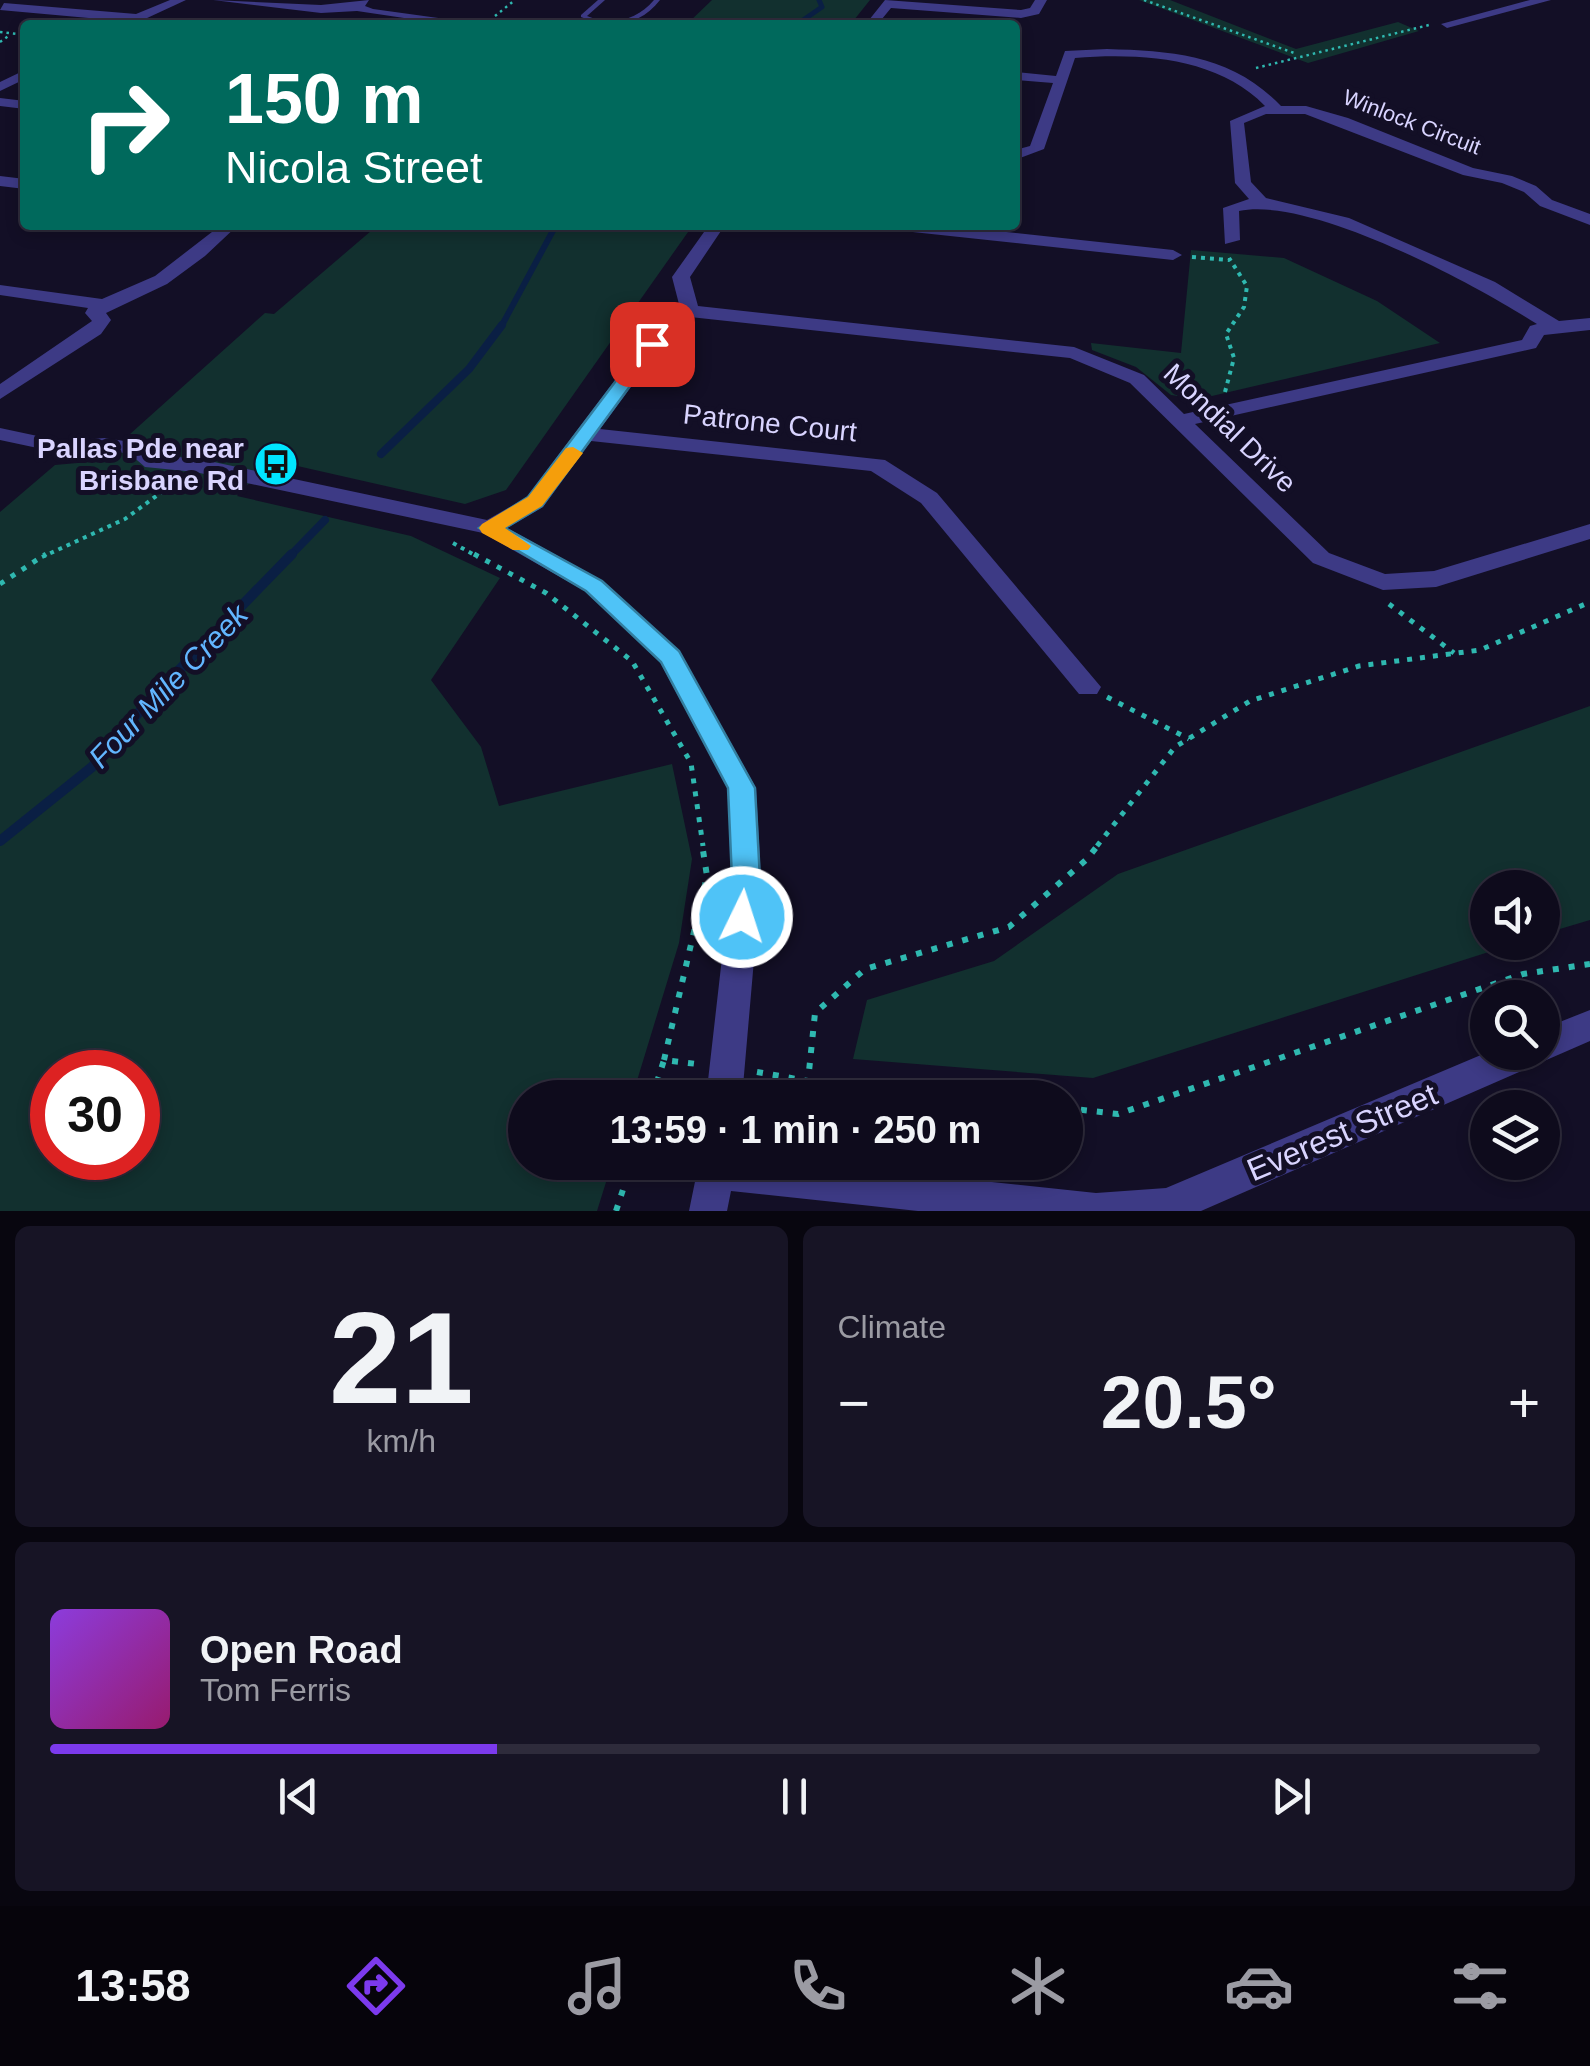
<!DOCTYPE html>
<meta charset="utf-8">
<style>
:root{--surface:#0e0b1c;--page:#171425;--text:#f1f3f6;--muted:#9b9ba3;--line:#2e2b3b;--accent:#7c3aed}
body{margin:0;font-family:Arial,sans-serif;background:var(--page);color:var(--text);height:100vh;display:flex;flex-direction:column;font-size:38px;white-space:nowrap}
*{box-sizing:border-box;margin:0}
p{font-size:32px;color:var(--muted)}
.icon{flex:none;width:55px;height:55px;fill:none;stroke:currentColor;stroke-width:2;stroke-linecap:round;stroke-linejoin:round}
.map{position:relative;height:1211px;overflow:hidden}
.panel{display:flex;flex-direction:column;gap:15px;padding:15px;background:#08060f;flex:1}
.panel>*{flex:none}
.banner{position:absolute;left:20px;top:20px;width:1000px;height:210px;border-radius:10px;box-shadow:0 5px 15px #0003,0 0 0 2px var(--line);background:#00695c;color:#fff;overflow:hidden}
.buttons{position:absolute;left:1470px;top:870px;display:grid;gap:20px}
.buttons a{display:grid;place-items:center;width:90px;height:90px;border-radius:50%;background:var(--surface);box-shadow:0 5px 15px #0003,0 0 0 2px var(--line);font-size:50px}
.speed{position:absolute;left:30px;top:1050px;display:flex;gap:20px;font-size:50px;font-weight:700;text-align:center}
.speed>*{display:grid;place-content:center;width:130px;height:130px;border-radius:50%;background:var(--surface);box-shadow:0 5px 15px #0003,0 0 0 2px var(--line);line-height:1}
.speed .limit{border:15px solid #d22;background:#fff;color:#111}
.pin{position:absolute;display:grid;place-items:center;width:85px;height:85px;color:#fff;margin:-42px;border-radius:20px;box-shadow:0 5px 15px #0006}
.me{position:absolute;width:110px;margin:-55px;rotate:4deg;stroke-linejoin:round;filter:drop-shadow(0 0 8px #0008)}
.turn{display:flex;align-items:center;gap:35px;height:210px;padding:0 40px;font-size:45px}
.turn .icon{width:130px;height:130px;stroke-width:2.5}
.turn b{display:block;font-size:70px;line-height:85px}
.big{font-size:75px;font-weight:800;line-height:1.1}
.panel .card{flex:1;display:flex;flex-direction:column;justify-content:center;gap:15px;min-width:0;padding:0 35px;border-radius:15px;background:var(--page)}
.panel .dial{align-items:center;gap:0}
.dial b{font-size:130px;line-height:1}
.song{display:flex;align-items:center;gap:30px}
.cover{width:120px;height:120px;border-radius:15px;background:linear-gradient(135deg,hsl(270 70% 55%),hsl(320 70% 35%))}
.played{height:10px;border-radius:5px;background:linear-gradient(90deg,var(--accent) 30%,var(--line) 30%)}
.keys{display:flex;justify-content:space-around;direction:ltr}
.heat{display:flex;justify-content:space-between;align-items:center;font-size:55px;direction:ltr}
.panel .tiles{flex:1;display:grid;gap:15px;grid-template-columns:1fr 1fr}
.card:last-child{grid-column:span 2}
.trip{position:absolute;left:508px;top:1080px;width:575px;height:100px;border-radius:50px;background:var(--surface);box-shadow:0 5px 15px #0003,0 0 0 2px var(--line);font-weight:800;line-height:100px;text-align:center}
.tabs{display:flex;height:160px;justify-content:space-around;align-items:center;background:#06040b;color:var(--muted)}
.tabs .icon{width:70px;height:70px}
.tabs .on{color:var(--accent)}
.tabs b{font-size:45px;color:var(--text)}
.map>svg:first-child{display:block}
.green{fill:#12302f;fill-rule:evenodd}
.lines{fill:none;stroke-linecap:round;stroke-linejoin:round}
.stream-far3{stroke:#0a1f44;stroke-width:5}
.stream-far2{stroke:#0a1f44;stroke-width:6}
.stream-far1{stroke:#0a1f44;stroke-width:8}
.stream{stroke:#0a1f44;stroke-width:10}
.path-far3{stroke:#2fb8b0;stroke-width:2.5;stroke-dasharray:2.5 4;stroke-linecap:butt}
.path-far2{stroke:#2fb8b0;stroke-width:4;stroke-dasharray:4 5;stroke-linecap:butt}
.path-far1{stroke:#2fb8b0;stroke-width:5;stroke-dasharray:5 8;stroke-linecap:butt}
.path{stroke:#2fb8b0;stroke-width:6;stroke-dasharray:6 10;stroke-linecap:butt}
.lane{fill:#3d3a85;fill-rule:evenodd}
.street{fill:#3d3a85;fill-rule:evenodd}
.route{fill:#4fc3f7;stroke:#337fa1;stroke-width:2.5}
.slow{fill:#f59e0b}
.labels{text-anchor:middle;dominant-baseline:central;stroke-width:10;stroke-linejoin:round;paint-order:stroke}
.far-street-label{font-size:22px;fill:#d9d4ff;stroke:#130f26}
.street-label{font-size:28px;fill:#d9d4ff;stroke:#130f26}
.poi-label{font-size:28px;font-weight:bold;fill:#d9d4ff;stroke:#130f26;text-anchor:end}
.water-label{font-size:30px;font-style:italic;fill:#62b6ff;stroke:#130f26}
.near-street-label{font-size:32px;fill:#d9d4ff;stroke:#130f26}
</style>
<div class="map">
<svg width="1590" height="1211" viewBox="0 0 1590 1211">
<rect width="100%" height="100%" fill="#130f26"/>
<path class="green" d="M712 0H870L850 25H686Z
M1139 0H1170L1296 49 1398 22 1419 31 1308 63Z
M378 225H693L506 490 465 504 271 460 237 496 411 536 500 578 431 680 481 747 499 806 672 764 692 859 679 943 632 1097 525 1098V1162L612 1163 597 1211H0V512L55 465 100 461 265 313 274 314ZM52 1072H138V1158H52Z
M1191 250 1284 258 1377 301 1440 343 1199 399 1171 395 1136 367 1092 350 1091 343 1181 353Z
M1590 706V920L1543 934 1542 888H1488V942L1517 943 1093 1078 853 1059 867 1000 994 961 1118 874Z"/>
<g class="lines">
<path class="stream-far3" d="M796 25 822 7 819 0"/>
<path class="stream-far2" d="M501 327 556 225"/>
<path class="stream-far1" d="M381 454 469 369 502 325
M289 557 325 520"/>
<path class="stream" d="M0 841 92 767 147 703 292 554"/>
<path class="path-far3" d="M1144 0 1297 54
M495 16 515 0
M0 32 25 35
M0 42 10 35
M1256 68 1429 25"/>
<path class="path-far2" d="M1192 257 1229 260
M1225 392 1234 358 1226 334 1244 307 1247 286 1229 258
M453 543 478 557
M42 557 125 519 174 483"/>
<path class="path-far1" d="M474 554 546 593 632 661 691 763 703 846
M0 584 46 554
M1389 604 1454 653
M1107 697 1189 739
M1097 846 1175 747 1250 701 1359 666 1480 650 1590 602"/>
<path class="path" d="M664 1060 707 876 702 844
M757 1072 808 1081 815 1013 865 969 1009 927 1087 859 1099 844
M809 1081 965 1098
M652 1098 664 1060 697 1064
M1065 1108 1118 1114 1523 974 1590 964
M616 1211 632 1162"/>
<path class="lane" d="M598 0H605L587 16C612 26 636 21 654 0H660C640 26 610 30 581 17V15Z"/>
<path class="street" d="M170 0H186L132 25H116L122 21 0 10 4 3 136 14Z
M213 0 321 5 369 0 365 6 373 9 489 25H451L357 11 321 13Z
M885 0 1021 10 1030 8 1035 0H1047L1039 14 1021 18 891 8 877 25H865Z
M1530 0H1551L1447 28 1441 24Z
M1107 49C1174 51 1232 55 1281 106H1306L1348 118 1473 168 1512 176 1536 186 1552 200 1590 214V225L1540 206 1524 192 1502 183 1463 175 1305 114H1266L1244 123 1251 182 1266 198 1349 218 1495 282 1559 321 1590 318V330L1544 335 1536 348 1195 424 1329 553 1385 574 1434 571 1590 524V539L1436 587 1383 590 1313 563 1130 383 1070 358 690 317 681 319 600 429 885 460 937 493 1101 687 1097 694H1079L921 503 871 471 591 441 543 507 507 528 603 581 679 651 756 788 761 879 742 1098H706L731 879 728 788 660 662 585 591 483 533 195 472 145 467 130 454 105 450 61 453 0 440V428L61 441 105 438 137 443 159 456 195 458 487 520 527 497 667 311 680 308 672 277 709 225H725L690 277 698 306 1074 347 1144 375 1184 414 1522 340 1530 326 1537 324C1474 284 1312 196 1239 211L1240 240 1225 244 1223 208 1249 199 1235 183 1230 121 1265 106C1217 57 1141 53 1075 58L1044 149 1015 160V150L1030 146 1053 83 1015 80V72L1056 76 1065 51Z
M25 70V79L0 91V82Z
M0 98 25 101V109L0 106Z
M0 176 25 179V189L0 186Z
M221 225H238L205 256 167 284 106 313 111 320 101 334 0 399V384L92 321 85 313 88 308 0 295V285L102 299 155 276Z
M886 225H941L1173 250 1182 255 1173 260 894 230Z
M1590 1010V1041L1201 1211H918L731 1191 727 1211H689L699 1162H800L1096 1193 1166 1188 1488 1052H1542V1029Z"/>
</g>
<path class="route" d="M652 339 661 344 542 506 505 528 602 581 679 651 755 788 760 879 752 925 742 929 732 925 728 917 732 879 728 788 661 662 586 591 479 528 528 497 646 341Z"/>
<path class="slow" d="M573 447 583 453 542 506 505 528 531 546 528 550H513L482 533 479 528 482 524 528 497 566 448Z"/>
<defs>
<symbol id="bus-disc" viewBox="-11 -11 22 22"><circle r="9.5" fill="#00e5ff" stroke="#130f26"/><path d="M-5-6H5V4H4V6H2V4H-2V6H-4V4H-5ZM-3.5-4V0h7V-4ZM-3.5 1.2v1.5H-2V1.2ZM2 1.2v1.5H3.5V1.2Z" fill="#111"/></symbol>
</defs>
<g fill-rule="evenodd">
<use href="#bus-disc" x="251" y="439" width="50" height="50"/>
</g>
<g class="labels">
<g class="far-street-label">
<text transform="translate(1412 122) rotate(21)">Winlock Circuit</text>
</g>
<g class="street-label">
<text transform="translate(770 423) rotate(6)">Patrone Court</text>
<text transform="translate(1230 428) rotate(44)">Mondial Drive</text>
</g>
<g class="poi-label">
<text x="244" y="448">Pallas Pde near<tspan x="244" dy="32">Brisbane Rd</tspan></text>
</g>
<g class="water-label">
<text transform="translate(168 686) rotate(-46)">Four Mile Creek</text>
</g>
<g class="near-street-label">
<text transform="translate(1342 1132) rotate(-23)">Everest Street</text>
</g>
</g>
</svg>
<div class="buttons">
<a><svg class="icon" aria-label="sound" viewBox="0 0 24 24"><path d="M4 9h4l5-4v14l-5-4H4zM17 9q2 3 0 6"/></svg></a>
<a><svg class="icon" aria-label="search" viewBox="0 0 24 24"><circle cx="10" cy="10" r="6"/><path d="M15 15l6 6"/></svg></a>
<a><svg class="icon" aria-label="layers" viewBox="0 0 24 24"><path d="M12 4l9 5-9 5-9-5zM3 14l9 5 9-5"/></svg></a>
</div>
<div class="speed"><div class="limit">30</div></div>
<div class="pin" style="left:652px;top:344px;background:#d93025"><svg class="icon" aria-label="arrive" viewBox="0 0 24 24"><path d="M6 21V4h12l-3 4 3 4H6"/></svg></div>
<svg class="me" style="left:742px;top:917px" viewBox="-20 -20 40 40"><circle r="17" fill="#4fc3f7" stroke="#fff" stroke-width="3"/><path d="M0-11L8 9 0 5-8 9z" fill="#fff"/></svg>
<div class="trip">13:59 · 1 min · 250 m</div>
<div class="banner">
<div class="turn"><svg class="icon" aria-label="right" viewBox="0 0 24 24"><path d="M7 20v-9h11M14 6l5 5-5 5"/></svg><div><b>150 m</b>Nicola Street</div></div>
</div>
</div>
<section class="panel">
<div class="tiles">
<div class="card dial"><b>21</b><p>km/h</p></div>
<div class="card"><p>Climate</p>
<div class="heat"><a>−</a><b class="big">20.5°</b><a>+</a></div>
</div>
<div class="card">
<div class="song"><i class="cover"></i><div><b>Open Road</b><p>Tom Ferris</p></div></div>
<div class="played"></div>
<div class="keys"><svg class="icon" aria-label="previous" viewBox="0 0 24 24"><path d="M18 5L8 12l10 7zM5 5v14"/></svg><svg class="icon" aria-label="pause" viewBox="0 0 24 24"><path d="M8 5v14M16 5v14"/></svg><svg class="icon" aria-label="next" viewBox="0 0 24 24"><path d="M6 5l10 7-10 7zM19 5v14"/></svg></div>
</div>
</div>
</section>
<nav class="tabs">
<b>13:58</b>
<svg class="icon on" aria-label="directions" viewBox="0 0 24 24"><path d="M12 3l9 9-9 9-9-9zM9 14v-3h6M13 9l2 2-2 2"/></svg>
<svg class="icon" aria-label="music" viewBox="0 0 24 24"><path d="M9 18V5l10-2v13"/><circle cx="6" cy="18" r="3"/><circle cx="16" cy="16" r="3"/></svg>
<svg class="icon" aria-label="phone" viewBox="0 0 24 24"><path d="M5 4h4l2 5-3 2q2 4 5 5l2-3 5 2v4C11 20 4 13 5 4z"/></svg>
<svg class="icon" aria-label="climate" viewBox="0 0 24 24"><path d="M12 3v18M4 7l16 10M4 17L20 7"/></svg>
<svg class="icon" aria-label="car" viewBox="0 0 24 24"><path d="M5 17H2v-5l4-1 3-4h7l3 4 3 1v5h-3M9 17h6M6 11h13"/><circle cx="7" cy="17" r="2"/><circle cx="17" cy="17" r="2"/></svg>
<svg class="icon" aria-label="filters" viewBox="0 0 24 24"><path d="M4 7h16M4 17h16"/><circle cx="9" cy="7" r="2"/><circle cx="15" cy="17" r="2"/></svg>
</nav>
